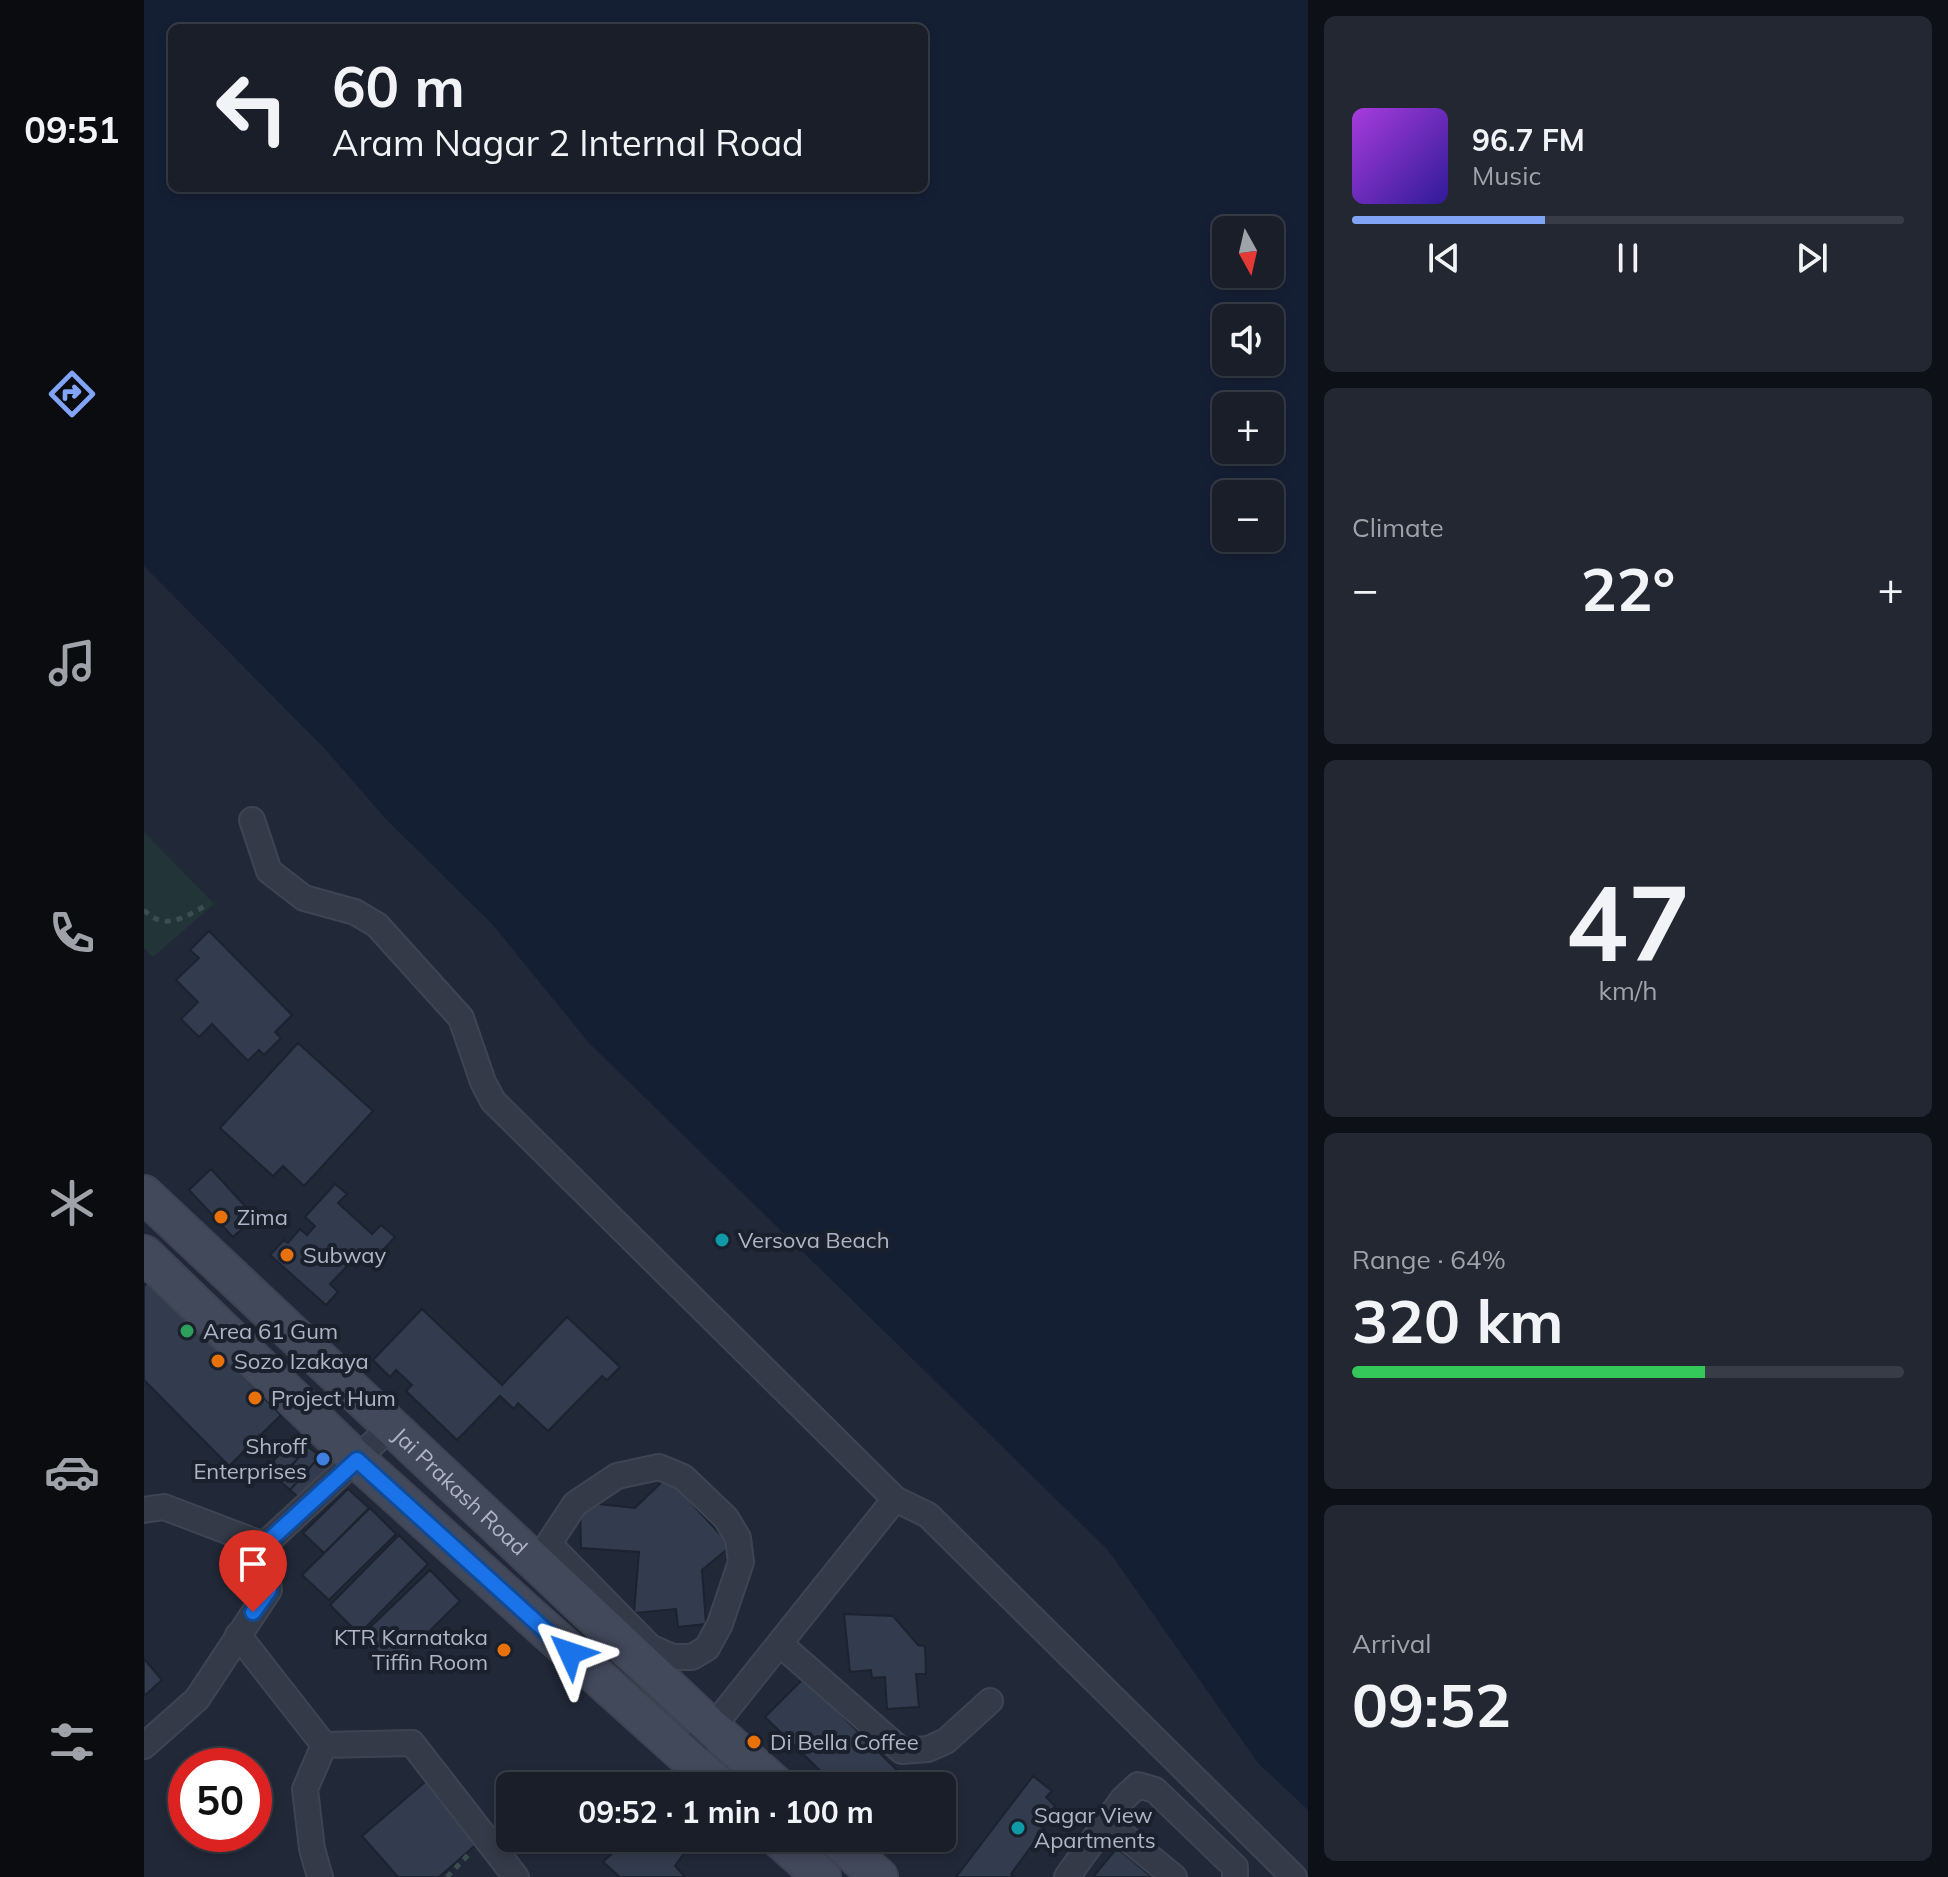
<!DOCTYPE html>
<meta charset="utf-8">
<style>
:root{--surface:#191e29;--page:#222731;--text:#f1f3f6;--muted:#9fa2a8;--line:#373c46;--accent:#82a4f6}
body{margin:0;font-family:Mulish,sans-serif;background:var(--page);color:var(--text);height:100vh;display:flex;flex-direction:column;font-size:30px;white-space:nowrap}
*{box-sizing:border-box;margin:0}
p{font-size:26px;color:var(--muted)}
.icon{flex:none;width:44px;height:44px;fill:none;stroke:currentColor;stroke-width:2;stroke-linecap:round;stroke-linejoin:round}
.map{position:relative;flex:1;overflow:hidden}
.sheet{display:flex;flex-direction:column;gap:16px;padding:16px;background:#0e1017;width:640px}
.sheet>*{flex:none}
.top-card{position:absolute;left:24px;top:24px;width:760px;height:168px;border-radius:12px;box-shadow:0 4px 12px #0003,0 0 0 2px var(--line);background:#191e29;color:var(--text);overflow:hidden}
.needle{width:52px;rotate:172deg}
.fabs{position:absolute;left:1068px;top:216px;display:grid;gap:16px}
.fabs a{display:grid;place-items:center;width:72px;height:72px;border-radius:12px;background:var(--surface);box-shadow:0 4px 12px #0003,0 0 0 2px var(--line);font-size:40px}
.speed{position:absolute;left:24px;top:1748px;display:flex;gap:16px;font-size:40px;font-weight:700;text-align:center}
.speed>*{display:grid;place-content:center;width:104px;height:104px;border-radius:50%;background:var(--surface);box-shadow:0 4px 12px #0003,0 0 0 2px var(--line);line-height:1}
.speed .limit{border:12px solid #d22;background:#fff;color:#111}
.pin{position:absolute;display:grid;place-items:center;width:68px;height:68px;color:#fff;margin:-82px -34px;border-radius:50% 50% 50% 0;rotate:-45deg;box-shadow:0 0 8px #0007}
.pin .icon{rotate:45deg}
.me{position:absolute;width:88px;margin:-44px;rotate:312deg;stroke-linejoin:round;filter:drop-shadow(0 0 6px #0008)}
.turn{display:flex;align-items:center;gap:28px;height:168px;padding:0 32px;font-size:36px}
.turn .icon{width:104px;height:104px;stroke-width:2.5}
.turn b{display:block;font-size:56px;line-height:68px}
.big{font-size:60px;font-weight:700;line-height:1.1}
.sheet .tile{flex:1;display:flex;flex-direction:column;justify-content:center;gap:12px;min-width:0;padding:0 28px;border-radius:12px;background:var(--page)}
.sheet .dial{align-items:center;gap:0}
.dial b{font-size:104px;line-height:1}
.song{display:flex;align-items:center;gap:24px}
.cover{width:96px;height:96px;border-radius:12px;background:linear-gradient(135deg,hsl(280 70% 55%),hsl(250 70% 35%))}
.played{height:8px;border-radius:4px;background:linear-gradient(90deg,var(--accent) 35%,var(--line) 35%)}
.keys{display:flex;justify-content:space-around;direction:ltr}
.heat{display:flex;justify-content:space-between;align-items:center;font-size:44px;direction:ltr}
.charge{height:12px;border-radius:6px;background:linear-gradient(90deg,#34c759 64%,var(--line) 0)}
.trip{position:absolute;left:352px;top:1772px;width:460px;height:80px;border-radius:12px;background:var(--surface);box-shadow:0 4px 12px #0003,0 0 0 2px var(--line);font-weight:700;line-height:80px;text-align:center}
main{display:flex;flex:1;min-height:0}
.tabs{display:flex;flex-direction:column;width:144px;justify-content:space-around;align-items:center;background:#0a0c10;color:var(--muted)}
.tabs .icon{width:56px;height:56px}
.tabs .active{color:var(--accent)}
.tabs b{font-size:36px;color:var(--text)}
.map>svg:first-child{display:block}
.green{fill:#233439}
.water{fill:#151f34;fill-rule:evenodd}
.building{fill:#333c4e;stroke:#1c222f;stroke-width:2}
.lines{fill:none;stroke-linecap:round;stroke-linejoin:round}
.minor-casing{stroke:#3e4452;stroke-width:28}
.secondary-casing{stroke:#3e4452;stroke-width:40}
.path{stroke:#3b4d51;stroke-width:5;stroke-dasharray:6 6;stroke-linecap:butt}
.minor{stroke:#343a48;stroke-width:24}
.secondary{stroke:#42495b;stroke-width:36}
.route-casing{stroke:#114b97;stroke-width:20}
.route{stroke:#1a73e8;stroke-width:14}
.food-dot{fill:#e8710a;stroke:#1a202c;stroke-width:3}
.culture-dot{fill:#0f9aa8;stroke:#1a202c;stroke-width:3}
.leisure-dot{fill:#2e9e5b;stroke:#1a202c;stroke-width:3}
.shop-dot{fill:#3f7fe0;stroke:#1a202c;stroke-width:3}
.labels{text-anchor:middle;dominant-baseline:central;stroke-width:8;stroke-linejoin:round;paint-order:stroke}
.poi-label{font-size:22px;fill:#afb5c5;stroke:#1a202c;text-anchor:start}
.street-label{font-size:22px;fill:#afb5c5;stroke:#1a202c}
</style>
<main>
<nav class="tabs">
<b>09:51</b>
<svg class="icon active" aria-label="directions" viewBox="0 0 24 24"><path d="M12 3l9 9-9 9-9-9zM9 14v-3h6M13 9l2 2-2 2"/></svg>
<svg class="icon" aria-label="music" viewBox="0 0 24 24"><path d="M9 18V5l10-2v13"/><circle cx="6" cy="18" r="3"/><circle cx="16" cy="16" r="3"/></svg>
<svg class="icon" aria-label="phone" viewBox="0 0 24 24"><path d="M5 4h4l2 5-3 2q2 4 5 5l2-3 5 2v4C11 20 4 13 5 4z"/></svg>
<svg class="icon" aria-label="climate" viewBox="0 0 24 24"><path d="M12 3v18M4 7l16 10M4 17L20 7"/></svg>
<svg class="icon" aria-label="car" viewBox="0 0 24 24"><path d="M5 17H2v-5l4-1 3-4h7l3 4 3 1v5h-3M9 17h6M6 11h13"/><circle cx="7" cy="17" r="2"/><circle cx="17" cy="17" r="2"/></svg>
<svg class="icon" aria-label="filters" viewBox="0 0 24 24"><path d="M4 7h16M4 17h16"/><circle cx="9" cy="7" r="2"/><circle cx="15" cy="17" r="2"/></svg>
</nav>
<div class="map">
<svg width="1164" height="1877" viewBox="0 0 1164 1877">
<rect width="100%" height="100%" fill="#212837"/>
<path class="green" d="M0 832 70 904 9 957 0 948Z"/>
<path class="water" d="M0 0H1164V1810L1114 1763 964 1550 445 1043 349 925 241 818 181 749 0 566ZM28 28H780V188H28ZM1082 230H1126V274H1082ZM1082 318H1126V362H1082ZM1082 406H1126V450H1082ZM1082 494H1126V538H1082Z"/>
<path class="building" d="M65 931 148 1015 131 1032 137 1038 120 1055 115 1050 104 1061 68 1024 55 1037 37 1019 54 1002 32 980 55 958 46 950Z
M154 1043 229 1111 160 1186 139 1166 129 1176 76 1128Z
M67 1169 111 1217 89 1237 45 1190Z
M191 1184 203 1194 194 1203 228 1234 237 1225 251 1237 228 1262 222 1257 213 1267 207 1262 186 1284 194 1292 182 1305 126 1255 140 1240 144 1243 156 1229 163 1235 171 1226 161 1217Z
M5 1281 137 1415 85 1466 0 1380V1286Z
M278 1309 358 1385 423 1317 476 1367 463 1380 458 1376 404 1431 374 1403 370 1409 356 1396 313 1440 262 1391 268 1385 252 1370 246 1377 229 1360Z
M151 1436 164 1447 135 1479 123 1468Z
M164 1447 176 1456 146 1490 135 1480Z
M176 1456 189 1468 160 1502 146 1490Z
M523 1477 587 1546 558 1570 562 1624 534 1627 532 1609 490 1613 495 1552 437 1548 436 1502 491 1508Z
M204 1489 225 1508 180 1553 159 1533Z
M226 1508 252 1534 185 1600 158 1575Z
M255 1535 284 1564 215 1634 186 1605Z
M286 1570 316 1601 249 1667 218 1635Z
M700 1614 749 1616 774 1645 781 1646 782 1674H772L775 1707 743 1709 741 1677 728 1678 727 1670 706 1672Z
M0 1659 18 1680 0 1696Z
M660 1678 769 1786H692L621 1717Z
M288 1776 342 1836 295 1877H254L218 1836Z
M889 1776 908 1791 902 1797 911 1806 896 1826 900 1829 867 1874 871 1877H812Z
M484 1838H534L544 1848 531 1866 541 1877H476L459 1862Z
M973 1848 1008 1877H949Z"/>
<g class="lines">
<defs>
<path id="minor" d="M108 820 125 871 160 898 211 912 233 925 317 1018 339 1082 349 1101 751 1499 784 1515 1150 1877
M0 1510 20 1507 120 1545
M392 1563 431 1504 473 1476 515 1467 539 1477 582 1518 594 1538 597 1562 576 1624 563 1648 548 1657H529L506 1647 406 1545
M94 1635 180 1745
M636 1644 758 1751 784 1749 802 1741 846 1701
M180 1745 268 1743 372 1877
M0 1746 53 1699 125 1590 120 1545 247 1427
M540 1755 568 1728 751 1499
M963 1822 1030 1877
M176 1877 168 1849 161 1789 180 1745
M923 1877 979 1799 994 1785 1011 1790 1091 1867V1877"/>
<g id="secondary">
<path id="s1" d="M0 1194 568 1728 633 1786"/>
<path d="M0 1254 213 1460 575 1786"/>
<path d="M634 1838 678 1877"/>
<path d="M691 1838 735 1877"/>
</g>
</defs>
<use href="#minor" class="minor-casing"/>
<use href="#secondary" class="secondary-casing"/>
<path class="path" d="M0 910C20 931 39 918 61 906
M303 1877 325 1854"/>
<use href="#minor" class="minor"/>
<use href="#secondary" class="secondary"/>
</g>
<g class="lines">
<defs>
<path id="route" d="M109 1612 125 1590 120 1545 213 1460 426 1653"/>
</defs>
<use href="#route" class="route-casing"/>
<use href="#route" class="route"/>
</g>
<g class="food-dot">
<circle cx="77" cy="1217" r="8"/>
<circle cx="143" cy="1255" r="8"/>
<circle cx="74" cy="1361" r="8"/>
<circle cx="111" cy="1398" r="8"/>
<circle cx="360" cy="1650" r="8"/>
<circle cx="610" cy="1742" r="8"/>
</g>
<g class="culture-dot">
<circle cx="578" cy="1240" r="8"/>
<circle cx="874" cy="1828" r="8"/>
</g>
<circle class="leisure-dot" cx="43" cy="1331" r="8"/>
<circle class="shop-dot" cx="179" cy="1459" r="8"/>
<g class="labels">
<g class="poi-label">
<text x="93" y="1217">Zima</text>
<text x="594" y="1240">Versova Beach</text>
<text x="159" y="1255">Subway</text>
<text x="59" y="1331">Area 61 Gum</text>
<text x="90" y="1361">Sozo Izakaya</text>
<text x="127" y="1398">Project Hum</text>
<text x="163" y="1446" text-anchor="end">Shroff<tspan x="163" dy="25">Enterprises</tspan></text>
<text x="344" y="1637" text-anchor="end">KTR Karnataka<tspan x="344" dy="25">Tiffin Room</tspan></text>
<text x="626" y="1742">Di Bella Coffee</text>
<text x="890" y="1815">Sagar View<tspan x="890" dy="25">Apartments</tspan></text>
</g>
<g class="street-label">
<text stroke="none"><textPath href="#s1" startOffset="434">Jai Prakash Road</textPath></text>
</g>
</g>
</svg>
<div class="fabs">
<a><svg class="needle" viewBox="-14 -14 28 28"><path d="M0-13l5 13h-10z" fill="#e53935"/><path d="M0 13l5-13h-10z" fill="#9fa2a8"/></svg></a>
<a><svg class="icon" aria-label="sound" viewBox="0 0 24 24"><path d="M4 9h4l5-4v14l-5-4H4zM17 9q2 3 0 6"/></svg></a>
<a>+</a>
<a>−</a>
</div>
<div class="speed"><div class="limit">50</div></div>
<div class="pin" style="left:109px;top:1612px;background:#d93025"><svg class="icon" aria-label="arrive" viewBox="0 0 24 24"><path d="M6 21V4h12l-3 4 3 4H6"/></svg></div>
<svg class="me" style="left:426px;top:1653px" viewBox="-20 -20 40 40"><path d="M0-17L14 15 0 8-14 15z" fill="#1a73e8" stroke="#fff" stroke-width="4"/></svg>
<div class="trip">09:52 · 1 min · 100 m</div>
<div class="top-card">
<div class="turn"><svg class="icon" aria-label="left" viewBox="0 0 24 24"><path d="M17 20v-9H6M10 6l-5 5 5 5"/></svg><div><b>60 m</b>Aram Nagar 2 Internal Road</div></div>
</div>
</div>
<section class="sheet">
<div class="tile">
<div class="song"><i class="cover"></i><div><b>96.7 FM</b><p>Music</p></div></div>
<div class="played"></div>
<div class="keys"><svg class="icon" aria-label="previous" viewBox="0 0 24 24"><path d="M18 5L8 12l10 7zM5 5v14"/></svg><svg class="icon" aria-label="pause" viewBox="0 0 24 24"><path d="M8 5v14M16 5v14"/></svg><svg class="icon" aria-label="next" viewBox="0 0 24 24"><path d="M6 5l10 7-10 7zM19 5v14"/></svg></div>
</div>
<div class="tile"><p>Climate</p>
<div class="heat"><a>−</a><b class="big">22°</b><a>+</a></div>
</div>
<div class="tile dial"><b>47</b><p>km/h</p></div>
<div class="tile"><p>Range · 64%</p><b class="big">320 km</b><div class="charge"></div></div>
<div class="tile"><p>Arrival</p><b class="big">09:52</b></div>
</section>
</main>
